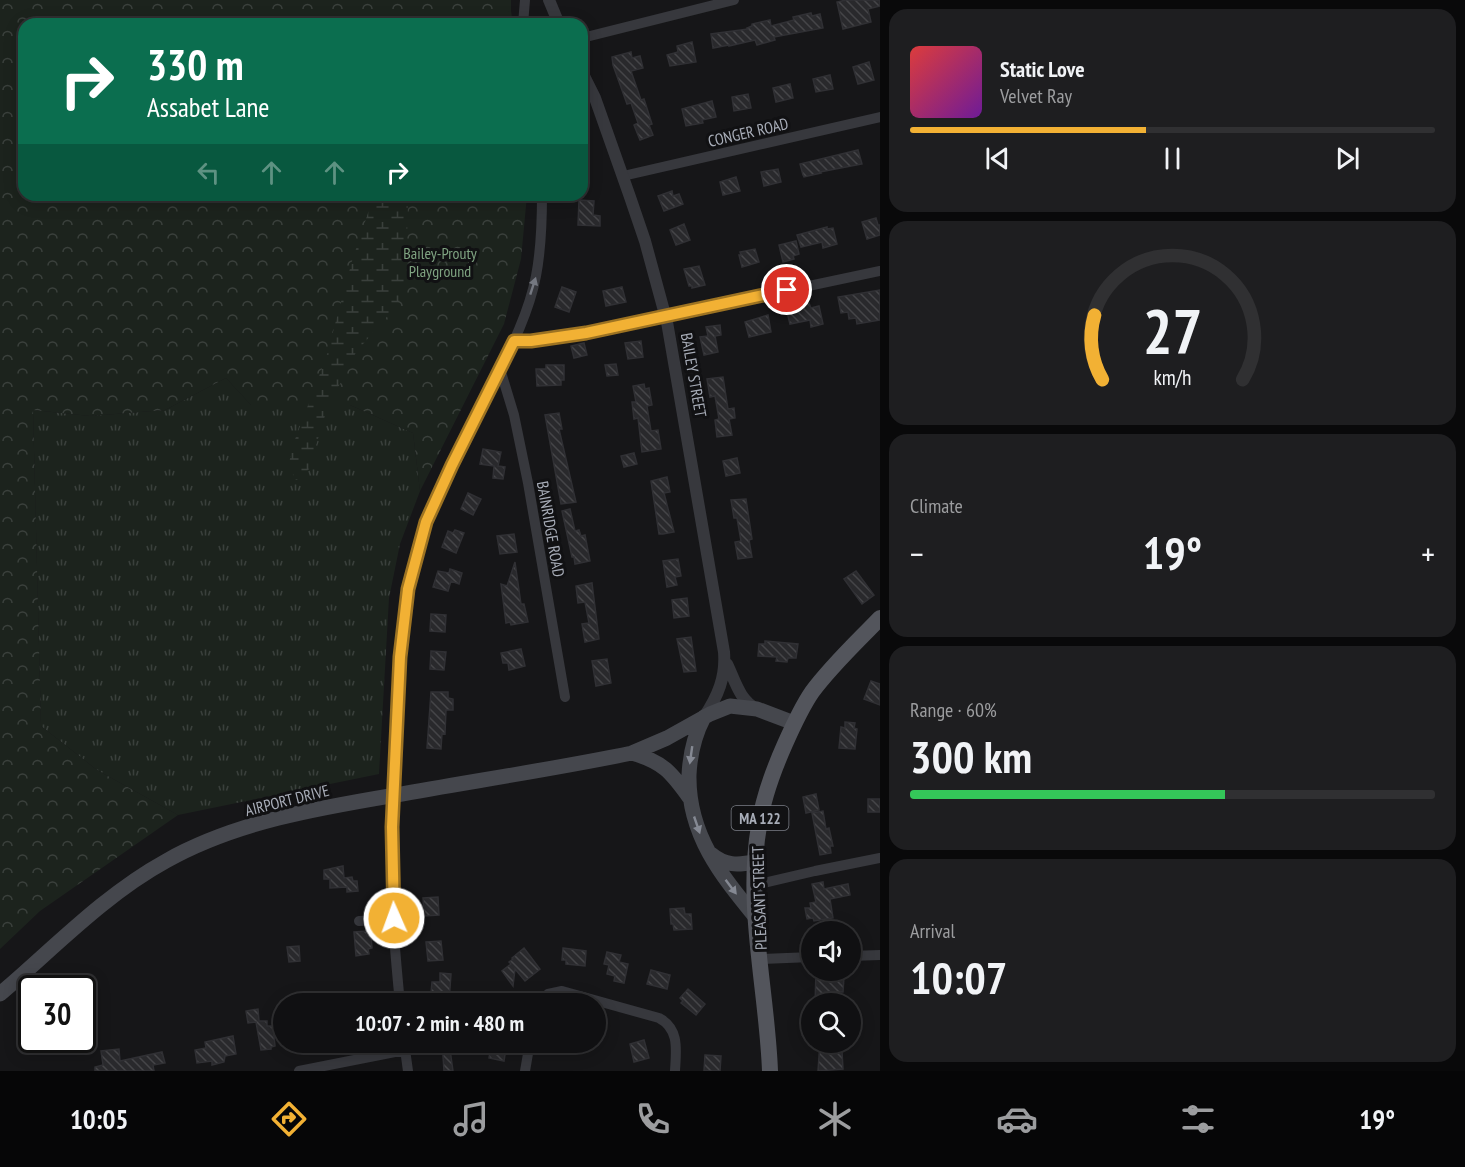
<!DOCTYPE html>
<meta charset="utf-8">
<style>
:root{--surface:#101012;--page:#1e1e20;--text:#f1f3f6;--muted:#9c9d9f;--line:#303032;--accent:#f2b134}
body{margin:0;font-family:"PT Sans Narrow",sans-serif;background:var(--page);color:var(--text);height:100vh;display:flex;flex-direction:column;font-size:22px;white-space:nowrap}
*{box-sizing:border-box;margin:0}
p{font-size:20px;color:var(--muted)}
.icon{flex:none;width:33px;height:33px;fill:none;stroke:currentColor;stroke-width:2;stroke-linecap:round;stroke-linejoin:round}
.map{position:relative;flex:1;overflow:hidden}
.details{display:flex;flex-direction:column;gap:9px;padding:9px;background:#09090a;width:585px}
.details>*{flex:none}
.hud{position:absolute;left:18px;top:18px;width:570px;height:183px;border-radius:18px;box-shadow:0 3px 15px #0003,0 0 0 2px var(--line);background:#0b6e4f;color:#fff;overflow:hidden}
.tools{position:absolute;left:801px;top:921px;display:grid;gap:12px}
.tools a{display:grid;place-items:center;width:60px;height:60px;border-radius:50%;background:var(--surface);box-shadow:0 3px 15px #0003,0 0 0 2px var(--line);font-size:30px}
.speed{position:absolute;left:18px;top:975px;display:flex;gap:12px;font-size:30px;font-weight:700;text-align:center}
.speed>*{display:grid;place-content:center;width:78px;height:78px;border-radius:50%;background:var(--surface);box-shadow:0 3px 15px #0003,0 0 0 2px var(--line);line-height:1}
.speed .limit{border:3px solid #111;border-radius:9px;background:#fff;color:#111}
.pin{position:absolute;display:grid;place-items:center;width:51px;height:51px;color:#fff;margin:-26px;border:3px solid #fff;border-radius:50%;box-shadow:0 2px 6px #0007}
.me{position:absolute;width:66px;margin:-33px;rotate:358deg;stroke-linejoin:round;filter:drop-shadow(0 0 4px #0008)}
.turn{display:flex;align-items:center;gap:21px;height:126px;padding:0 30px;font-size:27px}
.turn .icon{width:78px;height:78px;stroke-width:2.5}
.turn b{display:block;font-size:42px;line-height:51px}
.lanes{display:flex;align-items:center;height:57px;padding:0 30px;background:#0003;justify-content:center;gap:30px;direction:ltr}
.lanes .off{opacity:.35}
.big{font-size:45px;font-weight:600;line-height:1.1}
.details .widget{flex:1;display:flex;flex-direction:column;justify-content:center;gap:9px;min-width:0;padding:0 21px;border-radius:18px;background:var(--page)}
.details .dial{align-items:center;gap:0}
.dial svg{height:156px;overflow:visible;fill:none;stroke:var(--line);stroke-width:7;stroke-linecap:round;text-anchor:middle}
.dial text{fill:var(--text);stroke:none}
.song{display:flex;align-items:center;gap:18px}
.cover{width:72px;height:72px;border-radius:9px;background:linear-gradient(135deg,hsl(0 70% 55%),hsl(280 70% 35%))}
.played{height:6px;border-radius:3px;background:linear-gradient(90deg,var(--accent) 45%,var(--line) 45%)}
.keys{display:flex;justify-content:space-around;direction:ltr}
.heat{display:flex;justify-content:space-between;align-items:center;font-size:33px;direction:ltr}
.charge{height:9px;border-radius:4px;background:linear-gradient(90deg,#34c759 60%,var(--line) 0)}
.trip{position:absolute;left:273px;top:993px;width:333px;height:60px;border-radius:30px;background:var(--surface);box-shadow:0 3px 15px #0003,0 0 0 2px var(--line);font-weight:600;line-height:60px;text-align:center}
.tabs{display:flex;height:96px;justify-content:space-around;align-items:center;background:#060607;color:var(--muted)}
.tabs .icon{width:42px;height:42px}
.tabs .active{color:var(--accent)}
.tabs b{font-size:27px;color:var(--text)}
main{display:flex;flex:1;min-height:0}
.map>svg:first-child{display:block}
.grass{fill:url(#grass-tufts)}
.forest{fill:url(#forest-crowns)}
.wetland{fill:url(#wetland-marsh)}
.building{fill:url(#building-back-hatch);stroke:#303034;stroke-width:1.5}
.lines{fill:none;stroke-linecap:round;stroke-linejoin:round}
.minor{stroke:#37383d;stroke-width:10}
.tertiary{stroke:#37383d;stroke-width:12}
.secondary{stroke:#45474d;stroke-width:15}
.primary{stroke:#53555c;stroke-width:16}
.oneway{fill:#757881}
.oneway2{fill:#858993}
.route-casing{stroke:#9d7322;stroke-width:15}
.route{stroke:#f2b134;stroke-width:10}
.labels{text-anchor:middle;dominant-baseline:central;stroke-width:6;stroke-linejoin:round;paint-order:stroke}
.shield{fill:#111113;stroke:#7b7e86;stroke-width:1.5}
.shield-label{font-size:15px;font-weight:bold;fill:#a8adb8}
.street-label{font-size:16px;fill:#a8adb8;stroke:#111113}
.park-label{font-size:16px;fill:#7fa381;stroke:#111113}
</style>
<main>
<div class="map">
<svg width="880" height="1071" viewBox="0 0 880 1071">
<defs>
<pattern id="grass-tufts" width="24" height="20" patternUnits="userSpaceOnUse" patternTransform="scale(1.5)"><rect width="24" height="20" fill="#1c231d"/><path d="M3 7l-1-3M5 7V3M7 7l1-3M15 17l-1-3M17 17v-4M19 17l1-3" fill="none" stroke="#3a403c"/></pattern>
<pattern id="forest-crowns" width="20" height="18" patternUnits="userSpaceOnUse" patternTransform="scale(1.5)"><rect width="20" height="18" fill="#1c231d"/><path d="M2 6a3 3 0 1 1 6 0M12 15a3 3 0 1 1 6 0" fill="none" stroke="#3a403c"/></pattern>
<pattern id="wetland-marsh" width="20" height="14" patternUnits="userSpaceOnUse" patternTransform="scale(1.5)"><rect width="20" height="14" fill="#1c231d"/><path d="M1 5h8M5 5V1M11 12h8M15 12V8" fill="none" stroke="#3a403c"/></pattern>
<pattern id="building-back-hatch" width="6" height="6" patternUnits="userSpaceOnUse" patternTransform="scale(1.5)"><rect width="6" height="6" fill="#29292c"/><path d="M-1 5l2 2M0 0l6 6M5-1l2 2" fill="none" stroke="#454548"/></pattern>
</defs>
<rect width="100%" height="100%" fill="#161618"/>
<path class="grass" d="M511 11 513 24H419Z
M226 378 251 405H350L413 433 420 491 400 544 389 598 379 774 178 815 97 770 41 726 33 410 90 416 165 410Z"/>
<path class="forest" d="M0 0H511V11L472 24H24V195H527L521 259 504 324 420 491 413 433 350 405H251L226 378 165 410 90 416 33 410 41 726 97 770 178 815 40 911 0 949Z"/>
<path class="wetland" d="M374 195H408L406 287 402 297 392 311 356 352 346 374 329 402 309 469 302 477 296 480 289 467 291 450 326 358 352 261Z"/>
<path class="building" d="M846 0H880V6L868 9 871 22 843 29 837 2Z
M811 13 812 16 820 14 823 28 774 37 775 40 757 45 755 40 729 46V45L713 48 711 34 748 29 747 28 752 26V24L770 20 771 26 794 20 793 17Z
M692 42 696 62 670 66 667 55 678 52 677 46Z
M631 52 632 58 640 56 643 68 631 71 641 100 644 99 652 124 649 125 653 135 640 140 634 125 638 123 631 103 627 104 613 65 612 57Z
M869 62 874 80 858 84 853 67Z
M830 75 833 89 816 92 813 79Z
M790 84 793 98 776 102 773 88Z
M748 94 751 108 734 111 732 97Z
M712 101 716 117 702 120 703 123 686 126 682 109Z
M858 150 862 164 820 172 821 173 804 177 803 175 800 164Z
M778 169 781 182 764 186 761 172Z
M736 177 740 191 723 195 720 182Z
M672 191 673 196 679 194 683 204 664 211 658 196Z
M579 200 594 201 593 215 600 216V226L578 225Z
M876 218 878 225H880V235L867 239 862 222Z
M684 224 690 240 676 245 670 230Z
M827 227V229L833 228 837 244 823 248 822 242 801 247 797 235Z
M796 241 799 254 793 256 794 259 783 262 779 245Z
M755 249 759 262 742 267 739 255H741L740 252Z
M699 266 705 285 692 288V286H689L684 269Z
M562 287 576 292 569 312 555 307Z
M622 287 626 302 606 306 603 291Z
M880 290V320L857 324 856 318 849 319 848 312 841 313 838 297Z
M809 303 811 308 819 306 823 324 811 327 810 320 790 324 786 308Z
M768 315 771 332 749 337 745 322Z
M720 325 721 335 715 336 718 352 704 355 700 337 708 336 706 327Z
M641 341 643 357 628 359 625 343Z
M584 343 587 355 574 358 571 346Z
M616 364 618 375 607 376 605 365Z
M546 365H564V380H561V385L537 386 536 369H546Z
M723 377 728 409 734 408 735 418 729 419 732 435 717 437 715 420 719 419 715 396 710 397 707 379Z
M644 384 645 389 649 388 652 405 647 406 651 431 658 430 661 449 642 452 638 418 634 419 632 402H636L633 386Z
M559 413 562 429H559L576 502 561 504 545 415Z
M483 449 501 452 498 466 505 467 503 479 493 478 494 466 480 464Z
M634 453 637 464 624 467 621 456Z
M737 458 740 473 726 476 723 461Z
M667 477 670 492 664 493 674 532 663 534H659L651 481Z
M468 493 481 499 473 515 461 509Z
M746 499 752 539 749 540 752 557 738 559 735 542 741 541 737 518H734L731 500Z
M570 509 575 531 579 530 581 536 585 535 590 561 575 564 574 557H572L562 511Z
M455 530 464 533 456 553 442 547 448 531 453 533Z
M514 534 517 552 500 554 497 536Z
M678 559 681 576 675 577 677 585 667 587 663 561Z
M515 562 521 604H524L528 622 511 625 510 622 506 623 501 584 507 586Z
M450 569 462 573 459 584 451 581 448 591 433 587 438 571 449 573Z
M856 571 874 595 862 604 844 579Z
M592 583 599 639 585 642 582 624 589 623 585 602 578 603 576 586Z
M687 598 689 616 674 618 672 600Z
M431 614 446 615 445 632 430 631Z
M691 637 696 671 684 672 677 639Z
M765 641 798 644 796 658H788L787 662 776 661 777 657 758 656 759 644H765Z
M521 649 525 666 509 670 508 663H503L501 653Z
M431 651 446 652 444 670 430 669Z
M607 659 611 683 596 686 592 661Z
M871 681 880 684V705L864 699Z
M431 692H448V698L453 699V710H446L445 734 442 733 441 749 427 748Z
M845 722 855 723 854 728 857 729 855 749 839 748 841 727 845 728Z
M816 794 819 810 806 813 803 797Z
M868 799H880V812H868Z
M823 811 826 829 829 828 833 846H830L831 853 820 855 812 813Z
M343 866 344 878 352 877 353 881H357L358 891 347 892V887L330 888V879H324V870Z
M823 882 824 889 848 884 850 895 830 899 833 918 814 921 813 918 807 919 805 908H811L810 903 816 902 812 884Z
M438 897 439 915 424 916 423 898Z
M684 908 685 914H691L692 929 674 930 673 924H671L670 909Z
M367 931V936H371L372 948 368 949 369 954 356 956 354 932Z
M441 941 443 960 428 961 426 942Z
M299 946 300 961 289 962 287 947Z
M524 948 540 969 525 981 515 969 513 986 502 971 511 964 509 962 513 959 512 958Z
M563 948 586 951 585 966 566 964V960H562Z
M607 952 621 955 619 962 628 964 624 983 614 981 615 976 607 974 609 965 604 964Z
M651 970 670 975 667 989 647 984Z
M816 972H834V977H844L843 992H829V1004H815Z
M440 973 451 974 449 1002H437V993H431L432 982H440Z
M688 989 705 1004 696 1015 681 1003 683 1001 680 998Z
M373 992 375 1004H338V999Z
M258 1009 259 1021H267V1026H273L275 1046 271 1047V1049L261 1050 256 1022 248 1023 246 1011Z
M233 1036 236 1054 225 1056 224 1062 212 1065V1061L197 1063 195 1050 206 1048 205 1042Z
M644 1040 649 1058 634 1062 630 1044Z
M442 1042H449L453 1071H444Z
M492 1042H507L504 1061 489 1058Z
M820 1042H838V1051H842L843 1069 818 1071Z
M119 1049 120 1061 162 1052 165 1063 153 1065 154 1071H95V1067L103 1065 101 1051Z
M705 1055 721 1056 720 1071H704Z"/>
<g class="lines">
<path class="minor" d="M523 24 525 0
M582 38 734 0
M623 176 880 117
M514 341H531L586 333 880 271
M500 369 514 415 528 483 565 697
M755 885 815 871 880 858
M359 921 394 919
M850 956 880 955
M761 959 812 957
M400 1004C395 951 390 897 391 845 391 805 395 766 396 727 400 658 401 586 427 521 446 472 472 425 496 378 512 346 529 312 536 276 541 250 542 222 542 195
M538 1004 548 994 562 991 659 1018C680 1029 676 1051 675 1071
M404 1042 408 1071
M299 1071 405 1050
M525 1071 530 1042"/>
<path class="tertiary" d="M549 0 559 24
M582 72 595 98 630 197 645 241 667 322 724 652C726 677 718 696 704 717
M727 664C735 680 739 700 757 709"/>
<path class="secondary" d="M704 717C694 736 690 753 689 775 688 835 721 875 757 919
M632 753C663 762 671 772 689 797
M711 854C725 866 738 865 755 862
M0 994C53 949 104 895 166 861 235 822 318 808 396 795 474 781 554 769 632 753L667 738 710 714 730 706 757 709 794 723"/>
<path class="primary" d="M770 1071C767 990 745 907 759 826 763 797 773 771 785 744 793 726 801 708 812 692 832 665 857 642 880 618"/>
</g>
<defs><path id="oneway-solid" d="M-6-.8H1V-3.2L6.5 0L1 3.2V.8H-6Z" transform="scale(1.5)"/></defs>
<use class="oneway" href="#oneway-solid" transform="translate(533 286) rotate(-72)"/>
<g class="oneway2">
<use href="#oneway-solid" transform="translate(691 755) rotate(98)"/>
<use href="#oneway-solid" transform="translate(697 825) rotate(71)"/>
<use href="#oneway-solid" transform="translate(731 887) rotate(53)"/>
</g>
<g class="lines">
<defs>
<path id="route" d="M394 918 392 827 400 657 408 589 426 522 452 465 514 341H531L586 333 787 290"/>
</defs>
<use href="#route" class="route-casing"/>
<use href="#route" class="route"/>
</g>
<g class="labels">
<rect class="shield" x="731.5" y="806" width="57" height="24" rx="4.5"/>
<g class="shield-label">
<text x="760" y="818">MA 122</text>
</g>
<g class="street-label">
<text transform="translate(748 132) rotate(-13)">CONGER ROAD</text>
<text transform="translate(694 375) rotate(80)">BAILEY STREET</text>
<text transform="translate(551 529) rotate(80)">BAINRIDGE ROAD</text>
<text transform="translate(287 800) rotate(-14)">AIRPORT DRIVE</text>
<text transform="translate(759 898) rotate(-92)">PLEASANT STREET</text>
</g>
<g class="park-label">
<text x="440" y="253">Bailey-Prouty<tspan x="440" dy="18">Playground</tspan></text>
</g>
</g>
</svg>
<div class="tools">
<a><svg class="icon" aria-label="sound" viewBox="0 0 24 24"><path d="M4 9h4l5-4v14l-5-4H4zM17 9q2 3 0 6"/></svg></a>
<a><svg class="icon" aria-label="search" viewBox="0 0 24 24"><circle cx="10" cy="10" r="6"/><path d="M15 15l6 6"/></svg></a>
</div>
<div class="speed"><div class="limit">30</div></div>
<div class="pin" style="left:787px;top:290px;background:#d93025"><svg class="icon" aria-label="arrive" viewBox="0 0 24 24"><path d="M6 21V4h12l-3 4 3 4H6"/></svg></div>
<svg class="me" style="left:394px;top:918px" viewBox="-20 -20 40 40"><circle r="17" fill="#f2b134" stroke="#fff" stroke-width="3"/><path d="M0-11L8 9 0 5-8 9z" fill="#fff"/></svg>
<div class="trip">10:07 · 2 min · 480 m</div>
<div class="hud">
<div class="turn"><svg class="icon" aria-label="right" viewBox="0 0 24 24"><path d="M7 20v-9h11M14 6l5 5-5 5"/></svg><div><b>330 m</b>Assabet Lane</div></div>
<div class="lanes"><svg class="icon off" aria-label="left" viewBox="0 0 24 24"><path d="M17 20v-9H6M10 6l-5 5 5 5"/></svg><svg class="icon off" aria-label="ahead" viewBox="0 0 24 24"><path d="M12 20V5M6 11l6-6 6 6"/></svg><svg class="icon off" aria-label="ahead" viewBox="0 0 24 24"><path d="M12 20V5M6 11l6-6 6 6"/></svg><svg class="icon" aria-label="right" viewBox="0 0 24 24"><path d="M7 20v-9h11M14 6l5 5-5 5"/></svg></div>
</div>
</div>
<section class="details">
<div class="widget">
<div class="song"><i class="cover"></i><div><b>Static Love</b><p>Velvet Ray</p></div></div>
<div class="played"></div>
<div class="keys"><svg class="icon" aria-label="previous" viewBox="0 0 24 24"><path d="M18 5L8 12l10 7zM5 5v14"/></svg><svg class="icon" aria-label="pause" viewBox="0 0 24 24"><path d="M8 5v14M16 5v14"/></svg><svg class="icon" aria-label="next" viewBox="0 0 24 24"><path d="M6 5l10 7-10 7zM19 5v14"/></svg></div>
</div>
<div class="widget dial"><svg viewBox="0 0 100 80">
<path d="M14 69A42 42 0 1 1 86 69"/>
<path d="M14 69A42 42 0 0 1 10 36" stroke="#f2b134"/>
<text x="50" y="56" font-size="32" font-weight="700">27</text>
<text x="50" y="72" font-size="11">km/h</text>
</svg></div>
<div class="widget"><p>Climate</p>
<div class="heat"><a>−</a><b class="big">19°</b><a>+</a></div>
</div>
<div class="widget"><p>Range · 60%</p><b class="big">300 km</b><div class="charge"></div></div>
<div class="widget"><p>Arrival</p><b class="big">10:07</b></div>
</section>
</main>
<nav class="tabs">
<b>10:05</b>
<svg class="icon active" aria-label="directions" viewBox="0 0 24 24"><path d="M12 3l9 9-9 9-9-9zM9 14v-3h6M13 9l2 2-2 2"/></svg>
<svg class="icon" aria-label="music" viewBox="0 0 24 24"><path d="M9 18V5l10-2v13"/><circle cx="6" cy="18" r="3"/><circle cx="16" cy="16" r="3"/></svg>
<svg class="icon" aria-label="phone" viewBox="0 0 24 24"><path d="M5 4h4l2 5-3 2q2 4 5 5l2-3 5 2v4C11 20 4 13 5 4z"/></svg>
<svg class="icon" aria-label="climate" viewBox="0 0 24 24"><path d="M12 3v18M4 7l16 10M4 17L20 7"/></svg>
<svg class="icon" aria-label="car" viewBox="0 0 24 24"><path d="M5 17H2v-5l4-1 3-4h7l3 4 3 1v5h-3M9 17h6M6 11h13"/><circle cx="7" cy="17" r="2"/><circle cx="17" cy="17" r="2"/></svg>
<svg class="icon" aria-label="filters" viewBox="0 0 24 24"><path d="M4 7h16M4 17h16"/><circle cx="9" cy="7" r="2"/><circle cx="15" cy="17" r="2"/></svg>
<b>19°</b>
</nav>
